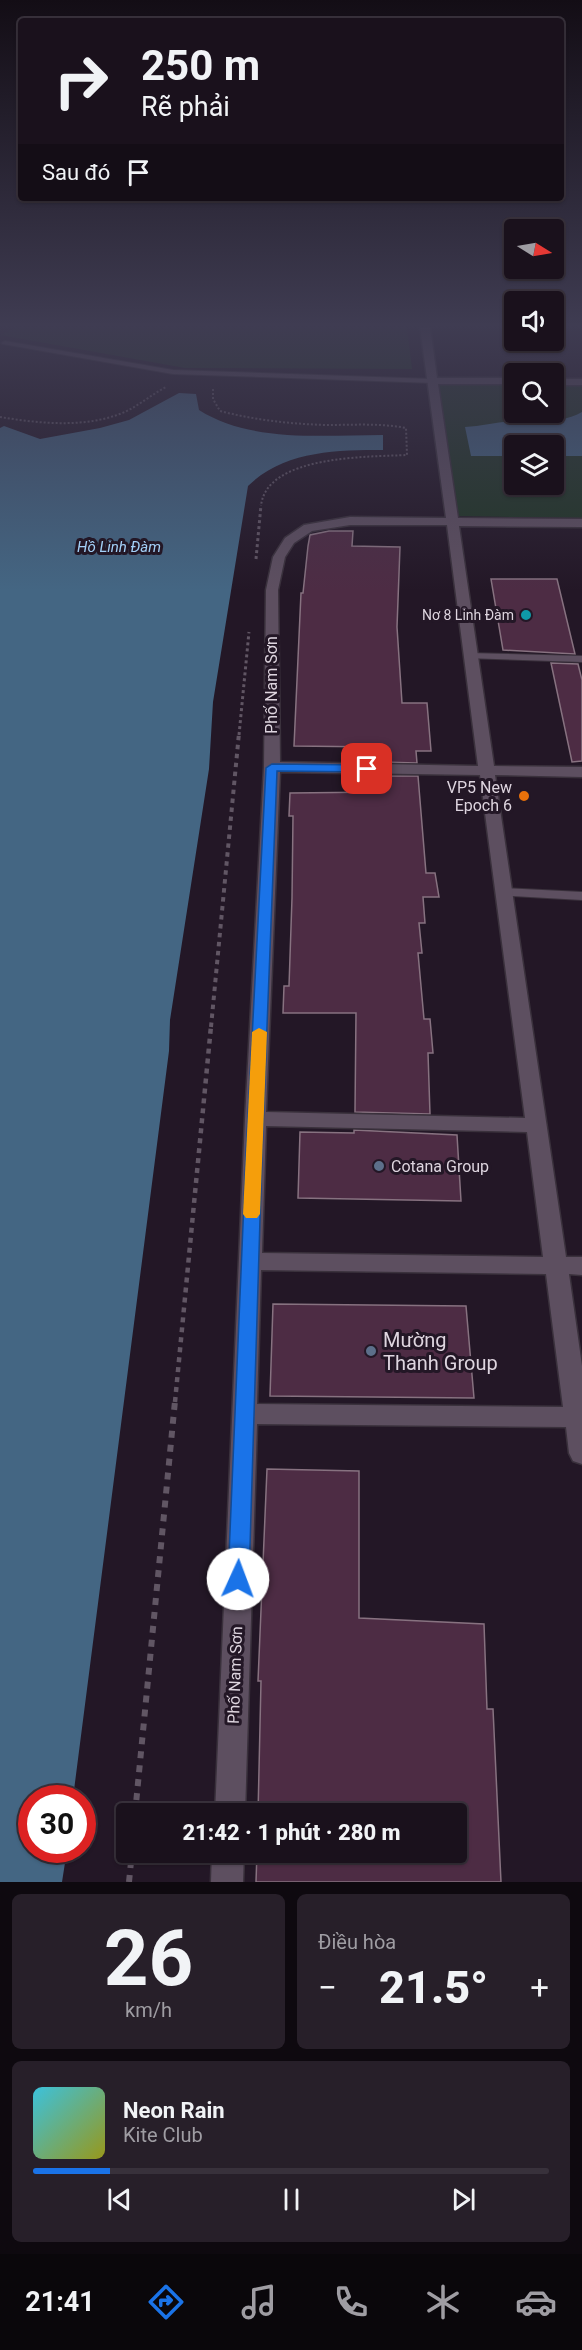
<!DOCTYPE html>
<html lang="vi">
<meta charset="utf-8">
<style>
:root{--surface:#1a111c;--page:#271f29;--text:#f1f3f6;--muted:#9f9da3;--line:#38313b;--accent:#1a73e8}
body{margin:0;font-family:Roboto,sans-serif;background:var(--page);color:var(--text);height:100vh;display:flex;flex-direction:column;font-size:22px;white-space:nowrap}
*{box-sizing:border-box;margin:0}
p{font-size:20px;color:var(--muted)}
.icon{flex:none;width:33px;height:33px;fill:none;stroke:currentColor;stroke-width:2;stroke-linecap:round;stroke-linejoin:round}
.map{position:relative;height:1882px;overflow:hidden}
.drawer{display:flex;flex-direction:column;gap:12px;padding:12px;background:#0e090f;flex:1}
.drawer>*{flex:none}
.top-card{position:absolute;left:18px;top:18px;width:546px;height:183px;border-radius:6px;box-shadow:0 2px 4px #0004,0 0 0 2px var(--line);background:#1a111c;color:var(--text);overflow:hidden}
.needle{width:39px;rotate:101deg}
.buttons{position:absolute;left:504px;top:219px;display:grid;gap:12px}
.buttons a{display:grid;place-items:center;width:60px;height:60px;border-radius:6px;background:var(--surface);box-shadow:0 2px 4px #0004,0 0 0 2px var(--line);font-size:30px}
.speed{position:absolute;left:18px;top:1785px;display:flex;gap:12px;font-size:30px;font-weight:700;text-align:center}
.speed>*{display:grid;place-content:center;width:78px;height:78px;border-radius:50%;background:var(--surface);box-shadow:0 2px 4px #0004,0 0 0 2px var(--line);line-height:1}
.speed .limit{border:9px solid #d22;background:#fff;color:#111}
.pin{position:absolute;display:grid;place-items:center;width:51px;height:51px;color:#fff;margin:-26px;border-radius:12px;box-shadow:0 3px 9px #0006}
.me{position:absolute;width:66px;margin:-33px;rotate:2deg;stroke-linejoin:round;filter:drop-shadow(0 0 4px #0008)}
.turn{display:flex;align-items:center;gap:21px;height:126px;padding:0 24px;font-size:27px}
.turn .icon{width:78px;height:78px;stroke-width:2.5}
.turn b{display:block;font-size:42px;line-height:51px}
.then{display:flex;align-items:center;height:57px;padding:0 24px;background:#0003;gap:12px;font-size:22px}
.big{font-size:45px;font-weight:800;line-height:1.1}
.drawer .card{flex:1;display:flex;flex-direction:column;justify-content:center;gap:9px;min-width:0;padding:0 21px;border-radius:9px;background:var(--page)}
.drawer .dial{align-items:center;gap:0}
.dial b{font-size:78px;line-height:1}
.song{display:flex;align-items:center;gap:18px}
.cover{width:72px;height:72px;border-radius:9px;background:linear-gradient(135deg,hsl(190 70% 55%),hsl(60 70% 35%))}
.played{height:6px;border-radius:3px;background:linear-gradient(90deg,var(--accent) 15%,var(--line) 15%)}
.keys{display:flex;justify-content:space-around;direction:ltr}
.heat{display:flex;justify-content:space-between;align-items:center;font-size:33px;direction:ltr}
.drawer .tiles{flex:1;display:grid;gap:12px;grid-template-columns:1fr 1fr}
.card:last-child{grid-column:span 2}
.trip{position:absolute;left:116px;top:1803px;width:351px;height:60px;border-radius:6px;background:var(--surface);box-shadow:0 2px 4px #0004,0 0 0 2px var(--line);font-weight:800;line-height:60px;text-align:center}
.menu{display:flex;height:96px;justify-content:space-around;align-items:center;background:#0a070b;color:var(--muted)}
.menu .icon{width:42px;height:42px}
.menu .selected{color:var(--accent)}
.menu b{font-size:27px;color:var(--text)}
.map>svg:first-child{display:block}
.green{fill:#213626;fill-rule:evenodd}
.water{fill:#446683}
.building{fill:#4d2c44;stroke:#877280;stroke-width:1.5}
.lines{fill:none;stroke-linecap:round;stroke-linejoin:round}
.lane-casing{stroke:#3a313c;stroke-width:2}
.street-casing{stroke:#3a313c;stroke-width:3}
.path-far4{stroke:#615664;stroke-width:2;stroke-dasharray:2 2;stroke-linecap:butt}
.path-far3{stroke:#615664;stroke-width:3;stroke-dasharray:3 3;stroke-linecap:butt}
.path-far2{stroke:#615664;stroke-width:4;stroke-dasharray:4.5 4.5;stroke-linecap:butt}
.path-far1{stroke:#615664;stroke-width:4.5;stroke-dasharray:5 5;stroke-linecap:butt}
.path{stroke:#615664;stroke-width:6;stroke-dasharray:7 7;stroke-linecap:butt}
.lane{fill:#5d4f60;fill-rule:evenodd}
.street{fill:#5d4f60;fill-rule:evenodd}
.route{fill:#1a73e8;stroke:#114b97;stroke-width:1.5}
.slow{fill:#f59e0b}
.culture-dot{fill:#0f9aa8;stroke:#231726;stroke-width:2}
.food-dot{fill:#e8710a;stroke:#231726;stroke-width:2}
.service-dot{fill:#5c6f8a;stroke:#231726;stroke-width:2}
.labels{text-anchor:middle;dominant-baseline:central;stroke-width:6;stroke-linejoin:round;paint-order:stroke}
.far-poi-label{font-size:14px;fill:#ded5df;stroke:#231726;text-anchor:end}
.far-water-label{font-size:15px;font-style:italic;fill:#a3d0f8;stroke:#231726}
.street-label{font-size:16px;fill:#ded5df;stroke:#231726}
.poi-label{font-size:16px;fill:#ded5df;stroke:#231726;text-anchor:end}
.near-poi-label{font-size:20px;fill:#ded5df;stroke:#231726;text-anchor:start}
</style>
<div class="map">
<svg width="582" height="1882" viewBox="0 0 582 1882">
<rect width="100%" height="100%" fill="#231726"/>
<path class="green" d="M17 327H407L412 369 185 368 0 335Z
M433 381H514V412H554V382H582V518L450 516ZM514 446H554V484H514Z"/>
<path class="water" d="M179 393 196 394 199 410C251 443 323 435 383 435V450C335 450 284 451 248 486L213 702 209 769 170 1020 169 1051 73 1798H32V1850H67L62 1882H0V428L4 426 40 439 100 428 129 420Z
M582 412V456H554V446H514V456H471L465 427C481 426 497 422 512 421 538 420 558 425 582 412Z"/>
<path class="building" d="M329 531H353L352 546 400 547 397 627 402 703H427L431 751H416L417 763 380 762 379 747 294 746 301 593H303L308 546 310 535Z
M491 579H557L575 654 503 650Z
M551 663 578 664 582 680V761L572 762Z
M381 776H418L426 873H435L439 897H423L425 923H419L422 953H418L424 1019H430L433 1053H428L430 1114 355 1112 356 1013H283L284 986H289L292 898 293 816H289L290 793 382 792Z
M354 1130 457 1135 461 1201 298 1198 300 1132 354 1133Z
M273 1304 466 1306 474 1398 270 1396Z
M267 1469 359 1471V1618L484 1624 487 1709H493L501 1882H256L257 1852H456V1814H258L261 1681H258Z"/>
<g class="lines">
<defs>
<path id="lane" d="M5 341 173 370 433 379 437 381 433 383 173 374 3 344 1 343Z
M469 653 582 656V662L465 658V654Z
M502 888 582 892V900L497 895 496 892 497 889Z"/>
<path id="street" d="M420 327H430L437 378H514V384H438L458 518 582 519V527L459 526 494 766 582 767V777L495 775 566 1257H582V1275L569 1274 582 1366V1464L573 1461 569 1453 566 1427 257 1424 245 1814H215L245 1119 264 767 266 590 273 557 285 538 304 525 350 517 446 518ZM350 525H447L478 766 280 762 278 590 285 557 294 543 312 531ZM280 772 480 775 525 1118 266 1112ZM266 1126 527 1132 543 1257 262 1253ZM261 1270 546 1274 563 1407 257 1404Z
M554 379H582V385H554Z
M212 1852H244L243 1882H211Z"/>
</defs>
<use href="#lane" class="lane-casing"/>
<use href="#street" class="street-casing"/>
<path class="path-far4" d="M213 389V399L220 411C255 420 290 424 327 425 353 425 380 423 406 428L407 455C368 457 266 455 261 506
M0 417C37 423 80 428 117 415 135 409 149 396 166 387"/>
<path class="path-far3" d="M256 559 261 505
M239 735 249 632"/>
<path class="path-far2" d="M211 1027 239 733"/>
<path class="path-far1" d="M175 1402 211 1026"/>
<path class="path" d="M135 1814 175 1401
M129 1882 132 1852"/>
<use href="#lane" class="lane"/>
<use href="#street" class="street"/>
</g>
<linearGradient id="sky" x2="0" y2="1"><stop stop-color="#130d15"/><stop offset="0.55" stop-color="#3f3c52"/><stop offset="1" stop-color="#3f3c52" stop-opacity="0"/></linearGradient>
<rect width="582" height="591" fill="url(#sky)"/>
<path class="route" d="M272 764 367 765 373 769 367 772 277 771 262 1154 249 1579 245 1585 238 1588 231 1585 228 1579 246 1154 266 768Z"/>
<path class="slow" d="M259 1028 267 1032 260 1214 257 1218H246L243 1214 252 1032Z"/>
<circle class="culture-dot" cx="526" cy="615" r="6"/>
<circle class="food-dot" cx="524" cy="796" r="6"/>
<g class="service-dot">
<circle cx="379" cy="1166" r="6"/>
<circle cx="371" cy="1351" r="6"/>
</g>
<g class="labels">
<g class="far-poi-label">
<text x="514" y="615">Nơ 8 Linh Đàm</text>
</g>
<g class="far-water-label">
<text x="119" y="547">Hồ Linh Đàm</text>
</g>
<g class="street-label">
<text transform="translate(271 685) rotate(-90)">Phố Nam Sơn</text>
<text transform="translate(235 1675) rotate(-88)">Phố Nam Sơn</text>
</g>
<g class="poi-label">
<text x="512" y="787">VP5 New<tspan x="512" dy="18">Epoch 6</tspan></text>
<text x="391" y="1166" text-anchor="start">Cotana Group</text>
</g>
<g class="near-poi-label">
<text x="383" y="1340">Mường<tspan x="383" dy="23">Thanh Group</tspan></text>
</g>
</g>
</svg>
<div class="buttons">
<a><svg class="needle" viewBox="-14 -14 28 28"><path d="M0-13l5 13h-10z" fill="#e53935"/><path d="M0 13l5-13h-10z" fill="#9f9da3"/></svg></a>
<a><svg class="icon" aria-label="sound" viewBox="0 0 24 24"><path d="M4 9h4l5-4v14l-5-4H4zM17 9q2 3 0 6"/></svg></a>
<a><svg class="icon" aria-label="search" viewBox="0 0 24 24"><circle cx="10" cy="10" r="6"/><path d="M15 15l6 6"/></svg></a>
<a><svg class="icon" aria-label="layers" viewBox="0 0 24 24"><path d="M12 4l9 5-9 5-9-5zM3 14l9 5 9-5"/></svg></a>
</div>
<div class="speed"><div class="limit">30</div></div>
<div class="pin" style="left:367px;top:769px;background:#d93025"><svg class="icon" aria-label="arrive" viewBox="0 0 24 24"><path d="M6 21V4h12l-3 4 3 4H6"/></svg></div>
<svg class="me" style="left:238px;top:1579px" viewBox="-20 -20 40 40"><circle r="19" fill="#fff"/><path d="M0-13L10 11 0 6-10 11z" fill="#1a73e8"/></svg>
<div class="trip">21:42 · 1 phút · 280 m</div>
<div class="top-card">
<div class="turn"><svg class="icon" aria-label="right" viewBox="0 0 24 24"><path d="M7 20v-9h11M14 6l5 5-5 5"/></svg><div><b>250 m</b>Rẽ phải</div></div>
<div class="then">Sau đó<svg class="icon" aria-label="arrive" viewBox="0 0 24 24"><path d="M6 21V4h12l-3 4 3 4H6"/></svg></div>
</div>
</div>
<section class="drawer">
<div class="tiles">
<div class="card dial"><b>26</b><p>km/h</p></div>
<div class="card"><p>Điều hòa</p>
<div class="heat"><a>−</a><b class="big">21.5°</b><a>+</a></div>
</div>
<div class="card">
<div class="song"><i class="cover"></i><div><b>Neon Rain</b><p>Kite Club</p></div></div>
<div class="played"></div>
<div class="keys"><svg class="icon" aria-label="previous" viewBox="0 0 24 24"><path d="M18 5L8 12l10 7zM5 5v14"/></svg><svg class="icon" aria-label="pause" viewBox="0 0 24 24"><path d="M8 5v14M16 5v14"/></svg><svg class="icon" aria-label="next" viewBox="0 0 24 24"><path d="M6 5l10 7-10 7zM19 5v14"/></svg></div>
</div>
</div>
</section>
<nav class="menu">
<b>21:41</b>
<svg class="icon selected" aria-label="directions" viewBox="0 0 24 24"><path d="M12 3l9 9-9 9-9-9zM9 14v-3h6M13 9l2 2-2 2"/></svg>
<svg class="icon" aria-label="music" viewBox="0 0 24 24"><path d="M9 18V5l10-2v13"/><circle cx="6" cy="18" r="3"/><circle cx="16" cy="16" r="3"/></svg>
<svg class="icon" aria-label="phone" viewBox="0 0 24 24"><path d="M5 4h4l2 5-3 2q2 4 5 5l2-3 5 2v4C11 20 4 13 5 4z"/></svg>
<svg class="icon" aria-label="climate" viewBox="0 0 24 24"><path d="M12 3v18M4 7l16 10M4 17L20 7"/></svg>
<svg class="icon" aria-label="car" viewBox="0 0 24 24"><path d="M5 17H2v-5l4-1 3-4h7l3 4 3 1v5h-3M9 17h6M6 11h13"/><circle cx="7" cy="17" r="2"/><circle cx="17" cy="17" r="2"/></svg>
</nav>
